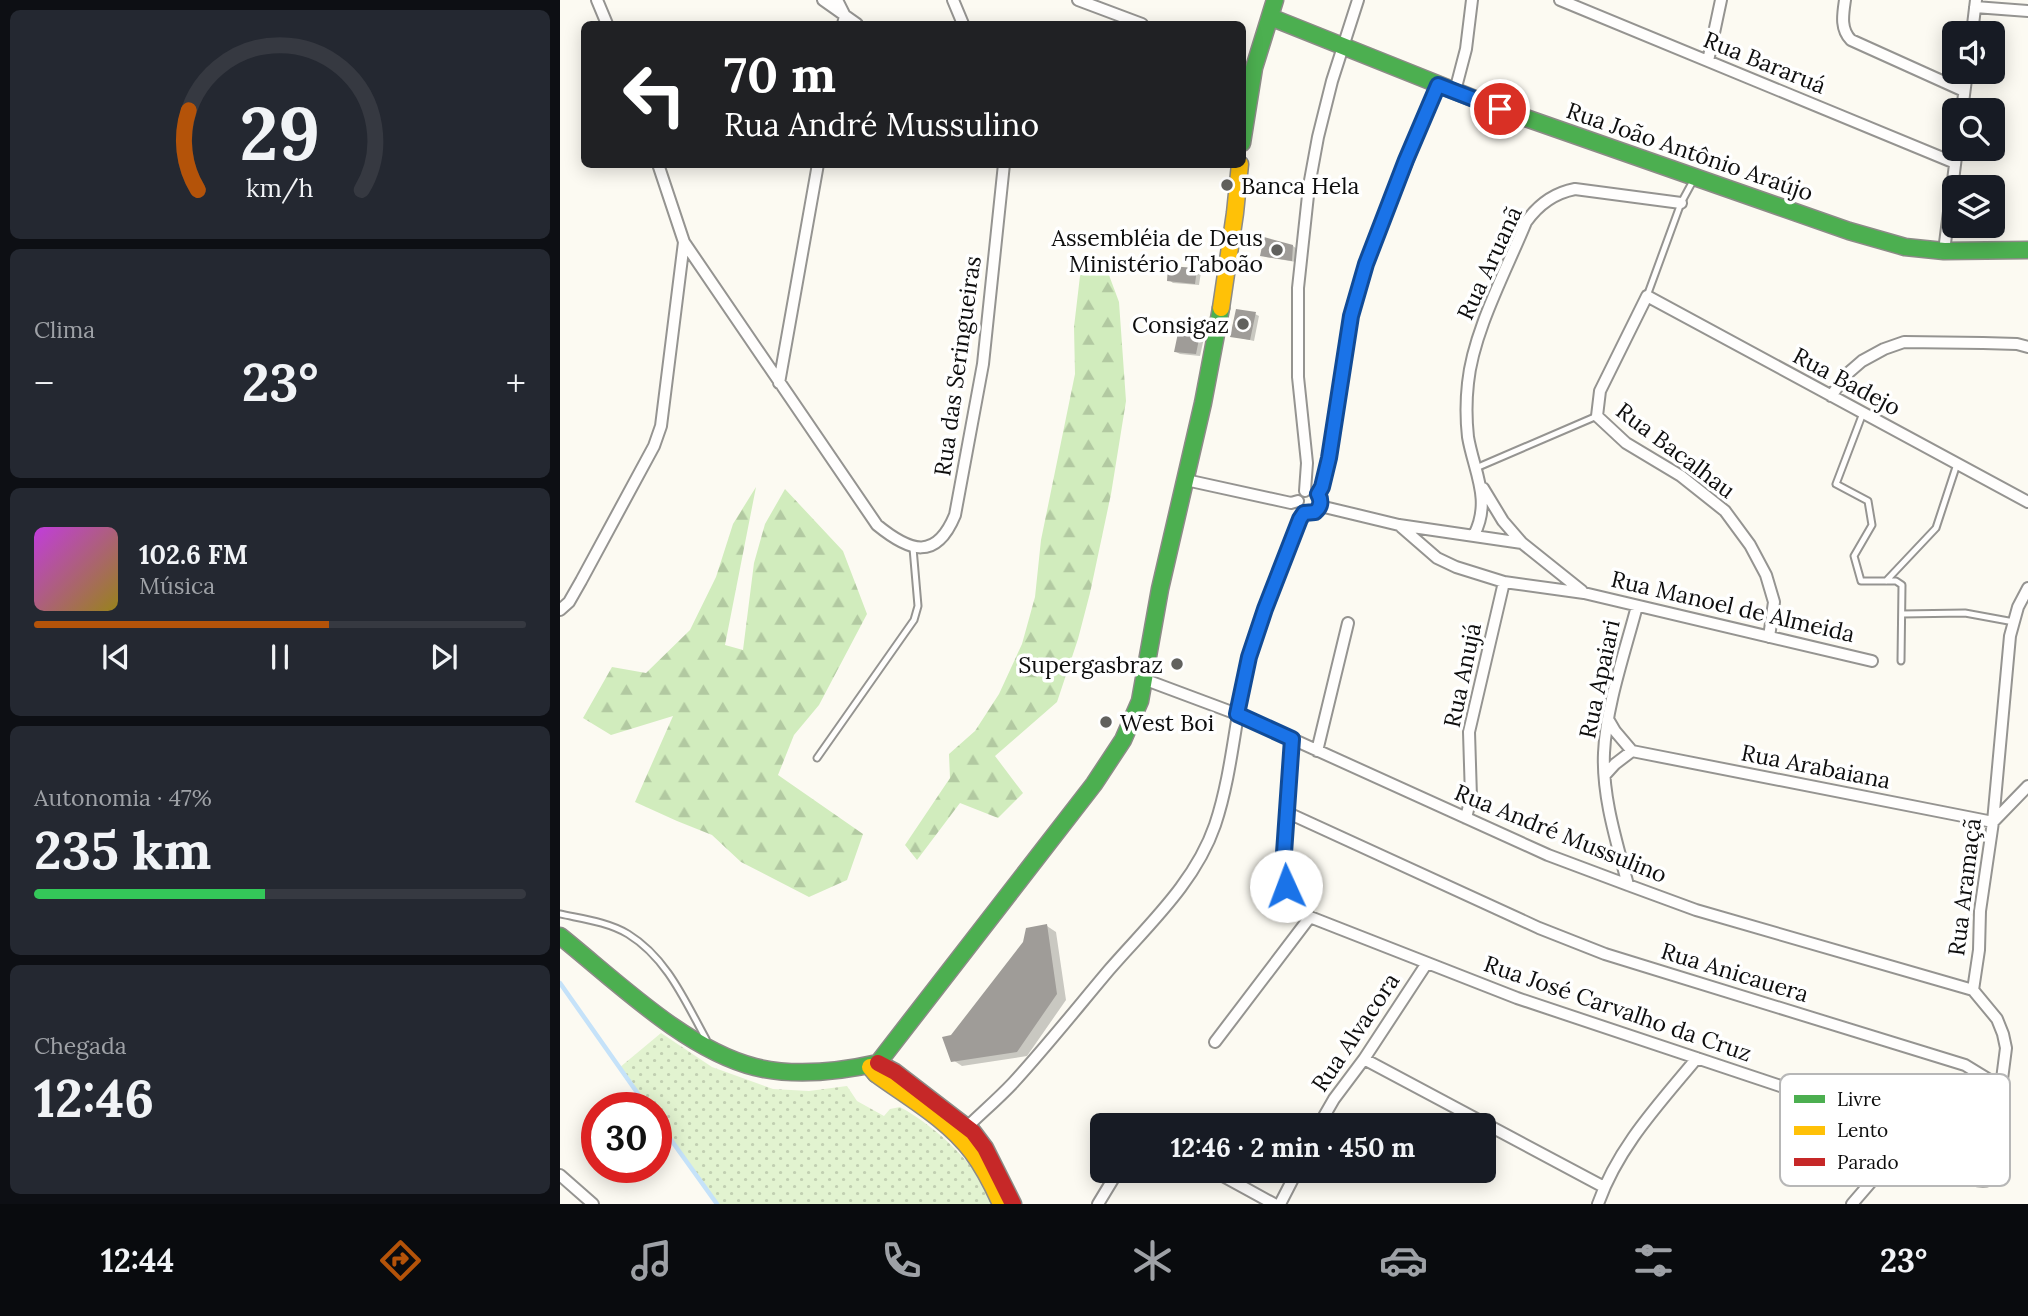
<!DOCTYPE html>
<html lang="pt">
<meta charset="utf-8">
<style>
:root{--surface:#171b24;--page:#242831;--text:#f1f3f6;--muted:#9ea1a6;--line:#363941;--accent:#b45309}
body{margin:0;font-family:Lora,serif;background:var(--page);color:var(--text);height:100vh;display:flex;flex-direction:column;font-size:26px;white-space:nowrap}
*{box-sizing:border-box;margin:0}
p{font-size:23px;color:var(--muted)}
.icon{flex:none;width:38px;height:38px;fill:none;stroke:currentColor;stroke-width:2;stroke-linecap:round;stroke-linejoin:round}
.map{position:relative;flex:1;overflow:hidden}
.details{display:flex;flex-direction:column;gap:10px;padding:10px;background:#0d0f14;width:560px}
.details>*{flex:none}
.banner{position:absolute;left:21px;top:21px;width:665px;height:147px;border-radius:10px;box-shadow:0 4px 18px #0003;background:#202124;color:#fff;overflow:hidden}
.tools{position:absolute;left:1382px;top:21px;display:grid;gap:14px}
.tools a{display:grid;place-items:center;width:63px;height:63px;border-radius:10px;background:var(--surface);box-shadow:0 4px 18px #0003;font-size:35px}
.speed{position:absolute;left:21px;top:1092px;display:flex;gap:14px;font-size:35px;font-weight:700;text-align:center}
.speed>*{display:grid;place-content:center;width:91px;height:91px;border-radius:50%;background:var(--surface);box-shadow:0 4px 18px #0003;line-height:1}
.speed .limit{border:10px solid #d22;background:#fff;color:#111}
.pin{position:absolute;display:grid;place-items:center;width:60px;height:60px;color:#fff;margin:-30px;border:4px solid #fff;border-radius:50%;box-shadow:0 2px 7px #0007}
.me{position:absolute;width:77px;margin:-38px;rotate:358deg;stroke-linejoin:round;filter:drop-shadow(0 0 5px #0008)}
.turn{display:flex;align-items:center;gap:24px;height:147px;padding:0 28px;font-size:32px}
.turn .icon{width:91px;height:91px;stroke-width:2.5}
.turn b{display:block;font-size:49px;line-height:60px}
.big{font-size:52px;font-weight:800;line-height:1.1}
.details .card{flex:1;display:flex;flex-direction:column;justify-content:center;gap:10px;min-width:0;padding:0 24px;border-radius:10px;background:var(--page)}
.details .dial{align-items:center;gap:0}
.dial svg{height:182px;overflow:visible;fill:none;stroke:var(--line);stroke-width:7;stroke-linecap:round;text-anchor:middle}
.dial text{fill:var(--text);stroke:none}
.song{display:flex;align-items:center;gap:21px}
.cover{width:84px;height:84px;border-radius:10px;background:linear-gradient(135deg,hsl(290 70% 55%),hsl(50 70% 35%))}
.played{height:7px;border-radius:4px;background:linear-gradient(90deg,var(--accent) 60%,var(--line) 60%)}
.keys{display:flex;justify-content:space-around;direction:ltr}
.heat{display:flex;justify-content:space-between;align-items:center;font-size:38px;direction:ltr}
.charge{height:10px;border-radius:5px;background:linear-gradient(90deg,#34c759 47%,var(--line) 0)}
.trip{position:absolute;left:530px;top:1113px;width:406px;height:70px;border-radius:10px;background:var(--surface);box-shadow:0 4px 18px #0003;font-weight:800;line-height:70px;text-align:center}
.menu{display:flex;height:112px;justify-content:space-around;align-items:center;background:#090b0e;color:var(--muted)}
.menu .icon{width:49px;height:49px}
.menu .on{color:var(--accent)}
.menu b{font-size:32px;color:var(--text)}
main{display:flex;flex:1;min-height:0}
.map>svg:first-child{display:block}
.grass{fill:url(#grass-dots)}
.forest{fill:url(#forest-firs)}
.shadow{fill:#0003}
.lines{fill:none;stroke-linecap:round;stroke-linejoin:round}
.stream{stroke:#c5e2f9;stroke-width:4.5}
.building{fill:#9f9c98}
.lane-casing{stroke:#959491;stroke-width:9}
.street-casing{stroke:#959491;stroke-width:14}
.fast-casing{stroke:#8c8b87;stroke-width:19}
.slow-casing{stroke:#8c8b87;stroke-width:19}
.jam-casing{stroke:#8c8b87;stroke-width:19}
.lane{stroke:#fffefd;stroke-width:5}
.street{stroke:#fffefd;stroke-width:10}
.fast{stroke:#4caf50;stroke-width:16}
.slow{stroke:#ffc107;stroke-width:16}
.jam{stroke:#c62828;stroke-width:16}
.route-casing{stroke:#114b97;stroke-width:18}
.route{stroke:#1a73e8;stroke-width:12}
.poi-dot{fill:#61615e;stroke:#fff;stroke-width:2.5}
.labels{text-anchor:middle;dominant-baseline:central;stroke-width:7;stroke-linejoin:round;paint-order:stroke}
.street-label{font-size:23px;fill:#0e0e0e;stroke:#fff}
.poi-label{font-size:23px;fill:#0e0e0e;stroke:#fff;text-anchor:end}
.key{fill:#fff;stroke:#b7b7b7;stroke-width:2}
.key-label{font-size:19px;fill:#0e0e0e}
</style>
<main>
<section class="details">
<div class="card dial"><svg viewBox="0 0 100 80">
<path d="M14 69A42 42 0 1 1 86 69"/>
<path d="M14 69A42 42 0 0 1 10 34" stroke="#b45309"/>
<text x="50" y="56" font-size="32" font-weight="700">29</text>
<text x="50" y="72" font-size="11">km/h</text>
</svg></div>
<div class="card"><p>Clima</p>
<div class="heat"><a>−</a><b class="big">23°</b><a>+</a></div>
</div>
<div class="card">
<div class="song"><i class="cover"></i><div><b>102.6 FM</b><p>Música</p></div></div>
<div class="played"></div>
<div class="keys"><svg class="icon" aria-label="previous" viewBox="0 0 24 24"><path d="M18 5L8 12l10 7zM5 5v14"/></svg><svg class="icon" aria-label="pause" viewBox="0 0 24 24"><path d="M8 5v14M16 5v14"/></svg><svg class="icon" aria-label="next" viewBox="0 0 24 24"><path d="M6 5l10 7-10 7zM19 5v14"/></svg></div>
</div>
<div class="card"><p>Autonomia · 47%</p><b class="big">235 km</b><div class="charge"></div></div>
<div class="card"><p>Chegada</p><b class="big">12:46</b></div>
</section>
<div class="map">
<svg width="1468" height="1204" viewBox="0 0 1468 1204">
<defs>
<pattern id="grass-dots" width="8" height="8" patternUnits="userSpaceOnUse" patternTransform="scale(1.75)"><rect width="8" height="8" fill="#e2f3d0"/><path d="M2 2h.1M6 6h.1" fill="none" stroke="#c1cfb1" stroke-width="1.8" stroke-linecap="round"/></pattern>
<pattern id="forest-firs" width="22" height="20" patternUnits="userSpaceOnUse" patternTransform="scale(1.75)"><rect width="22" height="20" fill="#d1ecbd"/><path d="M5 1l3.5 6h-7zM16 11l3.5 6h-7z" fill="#b2c9a1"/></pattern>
</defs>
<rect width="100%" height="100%" fill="#fcfaf2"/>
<path class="grass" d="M101 1033 152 1067 213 1089 249 1091 287 1086 297 1101 324 1116 330 1109 340 1107C378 1128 416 1164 435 1204H155L96 1120V1108H87L59 1068Z"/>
<path class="forest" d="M530 255 543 259 559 302 566 401 551 494 530 593 518 639 497 702 435 756 463 793 438 818 400 803 357 860 345 845 390 778 389 754 415 731 439 694 462 644 475 597 481 540 515 374 514 327 520 276Z
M196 487 165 645 183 650 194 563 205 524 225 489 283 551 307 614 259 705 234 735 218 775 303 834 287 880 249 897 181 862 152 835 117 821 75 802 113 716 51 735 23 718 52 667 86 673 130 630 156 577 173 524Z"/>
<path class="shadow" d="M733 246 737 249 736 262 706 257 702 255Z
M637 270 641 272 639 285 613 283 609 280Z
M695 314 699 316 694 341 672 336Z
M640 335 644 338 640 356 620 354 616 352Z
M614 659 623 661 621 671 613 669Z
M487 926 496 932 506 1000 467 1056 402 1066 393 1060 392 1036Z"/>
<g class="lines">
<path class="stream" d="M0 983 88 1108
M96 1119 157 1204"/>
</g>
<path class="building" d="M704 237 733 245 732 261 700 256Z
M608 266 637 268 635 284 607 281Z
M676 309 696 312 690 340 670 337Z
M618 333 640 334 636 354 614 352Z
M487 924 497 994 457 1052 391 1062 382 1037 391 1035 463 942 466 928Z"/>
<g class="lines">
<defs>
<path id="lane" d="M1087 296 1121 203 1134 179
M1303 413 1276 484 1308 501 1312 525 1294 556 1301 581H1336L1342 585 1341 661
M916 468 1037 416
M1326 581 1376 528 1397 464
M1342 614 1405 613 1454 622
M257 758 354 620 358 606 353 548
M0 914C23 919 48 922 68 934 107 958 125 1001 146 1039"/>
<path id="street" d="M37 0 47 24
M263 0 297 24
M277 0 285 16 283 24
M393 0 403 24
M518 0 582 24
M1000 0 1395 163
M1285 0C1283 14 1280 29 1291 40L1404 91
M1415 7 1468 11
M1412 33 1416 0
M1148 61 1161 0
M895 91 906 49 912 0
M1402 110 1407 72
M124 242 317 525C350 552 376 561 395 515L423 364 444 164
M1384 251 1397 149
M219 383 258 164
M1271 396 1287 374 1302 361 1324 349 1344 342 1423 343 1457 344 1468 347
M626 480 731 503 738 501
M923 488 943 521 962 543
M745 491 747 463 738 377V288L749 186 758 137 772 81 798 0
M758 494 762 487 769 458 791 316 806 264 878 85
M760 506 839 525 962 543 1022 591
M839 525 877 558 896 567 944 582 1024 593 1312 661
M914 535C932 500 914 472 908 437 906 419 906 401 908 383 913 332 946 271 966 222 978 205 994 193 1015 189L1121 203
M0 610 9 602 21 581 94 446 101 426 124 242 98 164
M1209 637 1214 602 1206 575 1190 545 1165 511 1121 476 1066 443 1037 416 1040 391 1087 296 1468 502
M586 680 677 714 988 855 1068 885 1136 910 1413 990
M1048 719 1055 731 1072 751 1433 822 1468 786
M757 751 788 623
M1045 775 1055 764 1072 751
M726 812 979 928 1045 954 1405 1065 1441 1087
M906 818 911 797 909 732 944 582
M1068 885C1057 843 1042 797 1044 753 1046 706 1065 652 1077 606
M750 917 957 998 1355 1131 1412 1179C1426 1183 1433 1181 1439 1168L1441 1087 1446 1048 1443 1034 1437 1019 1413 990 1419 950 1420 911 1433 822 1450 636 1458 607 1468 588
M655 1042 750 917C736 903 727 893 724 874L732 739
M804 1059 1044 1187
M759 1125 774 1099 804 1059 867 963
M403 1131C419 1115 437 1100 453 1083 486 1047 517 1008 549 970 588 925 635 883 655 825 673 771 675 714 689 659 701 611 722 565 740 519L744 513
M1355 1131 1400 1117 1419 1107 1441 1087
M654 1171 714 1204
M0 1175 33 1204
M538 1204 558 1171
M720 1204 737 1171
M1038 1204C1058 1147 1099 1104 1137 1058
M1292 1204 1355 1131"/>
<path id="fast" d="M710 17 940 109 1289 231 1345 247 1384 251 1468 250
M682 143 694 68 715 0
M0 936C55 980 126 1050 195 1067 235 1077 278 1072 318 1063
M316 1074 318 1063 534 784 563 740 580 701 600 589 643 403 661 308"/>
<path id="slow" d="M661 308 675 213 680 164
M310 1067 316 1074C349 1098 387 1119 412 1152 424 1168 433 1186 441 1204"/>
<path id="jam" d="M318 1063 335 1072 413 1132 425 1148 453 1204"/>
</defs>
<use href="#lane" class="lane-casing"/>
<use href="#street" class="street-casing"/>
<use href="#fast" class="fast-casing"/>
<use href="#slow" class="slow-casing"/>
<use href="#jam" class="jam-casing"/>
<use href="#lane" class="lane"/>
<use href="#street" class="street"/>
<use href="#fast" class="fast"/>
<use href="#slow" class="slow"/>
<use href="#jam" class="jam"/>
</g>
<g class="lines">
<defs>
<path id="route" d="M726 886 724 874V853L732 739 677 714 689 657 705 609 740 519 744 513 755 512C761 507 762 501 758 494L762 487 769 458 791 316 806 264 846 160 878 85 940 109"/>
</defs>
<use href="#route" class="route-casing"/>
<use href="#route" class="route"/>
</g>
<g class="poi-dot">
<circle cx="667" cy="185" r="7"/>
<circle cx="717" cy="250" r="7"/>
<circle cx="683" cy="324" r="7"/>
<circle cx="617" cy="664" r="7"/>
<circle cx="546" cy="722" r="7"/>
</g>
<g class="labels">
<g class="street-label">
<text transform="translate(1205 62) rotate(22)">Rua Bararuá</text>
<text transform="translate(1130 151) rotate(19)">Rua João Antônio Araújo</text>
<text transform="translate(929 263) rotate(-65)">Rua Aruanã</text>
<text transform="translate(397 366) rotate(-82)">Rua das Seringueiras</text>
<text transform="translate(1287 381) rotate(28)">Rua Badejo</text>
<text transform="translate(1116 450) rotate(37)">Rua Bacalhau</text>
<text transform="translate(1173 606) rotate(13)">Rua Manoel de Almeida</text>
<text transform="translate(902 675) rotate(-78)">Rua Anujá</text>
<text transform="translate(1039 679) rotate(-78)">Rua Apaiari</text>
<text transform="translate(1256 766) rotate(11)">Rua Arabaiana</text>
<text transform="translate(1001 833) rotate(22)">Rua André Mussulino</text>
<text transform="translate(1404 887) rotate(-83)">Rua Aramaçã</text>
<text transform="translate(1175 972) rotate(17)">Rua Anicauera</text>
<text transform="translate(1058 1008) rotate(19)">Rua José Carvalho da Cruz</text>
<text transform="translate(795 1032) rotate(-56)">Rua Alvacora</text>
</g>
<g class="poi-label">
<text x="681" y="185" text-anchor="start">Banca Hela</text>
<text x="703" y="237">Assembléia de Deus<tspan x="703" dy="26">Ministério Taboão</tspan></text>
<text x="669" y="324">Consigaz</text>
<text x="603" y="664">Supergasbraz</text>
<text x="560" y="722" text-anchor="start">West Boi</text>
</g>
</g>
<rect x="1220" y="1074" width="230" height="112" rx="10" class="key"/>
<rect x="1234" y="1095" width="31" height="8" fill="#4caf50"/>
<rect x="1234" y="1126" width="31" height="9" fill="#ffc107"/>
<rect x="1234" y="1158" width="31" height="8" fill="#c62828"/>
<g class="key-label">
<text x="1277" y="1106">Livre</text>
<text x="1277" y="1137">Lento</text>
<text x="1277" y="1169">Parado</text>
</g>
</svg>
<div class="tools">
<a><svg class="icon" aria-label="sound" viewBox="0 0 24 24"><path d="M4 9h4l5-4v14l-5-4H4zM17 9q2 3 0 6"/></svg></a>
<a><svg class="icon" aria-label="search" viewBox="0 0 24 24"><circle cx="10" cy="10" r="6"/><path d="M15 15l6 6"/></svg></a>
<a><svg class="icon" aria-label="layers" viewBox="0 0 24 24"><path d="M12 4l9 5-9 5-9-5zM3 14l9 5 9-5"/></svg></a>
</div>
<div class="speed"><div class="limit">30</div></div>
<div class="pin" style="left:940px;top:109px;background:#d93025"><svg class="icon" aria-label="arrive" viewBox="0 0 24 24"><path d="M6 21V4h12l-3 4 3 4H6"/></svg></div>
<svg class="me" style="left:726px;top:886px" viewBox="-20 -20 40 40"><circle r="19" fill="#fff"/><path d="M0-13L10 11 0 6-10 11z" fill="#1a73e8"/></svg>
<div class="trip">12:46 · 2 min · 450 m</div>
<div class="banner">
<div class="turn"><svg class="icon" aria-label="left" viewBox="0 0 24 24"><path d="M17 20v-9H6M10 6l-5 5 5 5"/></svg><div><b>70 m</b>Rua André Mussulino</div></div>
</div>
</div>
</main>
<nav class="menu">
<b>12:44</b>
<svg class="icon on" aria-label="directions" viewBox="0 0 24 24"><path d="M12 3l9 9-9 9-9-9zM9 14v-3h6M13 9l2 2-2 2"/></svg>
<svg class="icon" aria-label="music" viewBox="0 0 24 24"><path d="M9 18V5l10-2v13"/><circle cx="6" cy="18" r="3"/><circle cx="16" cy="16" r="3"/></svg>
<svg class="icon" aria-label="phone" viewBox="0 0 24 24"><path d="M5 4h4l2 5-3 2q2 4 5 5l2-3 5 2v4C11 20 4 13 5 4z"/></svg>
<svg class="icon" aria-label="climate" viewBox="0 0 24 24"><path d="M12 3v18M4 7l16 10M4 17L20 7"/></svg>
<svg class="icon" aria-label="car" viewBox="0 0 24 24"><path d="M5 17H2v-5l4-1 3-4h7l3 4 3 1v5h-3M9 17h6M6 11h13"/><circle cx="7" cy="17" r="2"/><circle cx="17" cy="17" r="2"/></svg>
<svg class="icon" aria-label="filters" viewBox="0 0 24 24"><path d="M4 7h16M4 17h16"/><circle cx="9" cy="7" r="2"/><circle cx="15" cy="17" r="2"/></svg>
<b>23°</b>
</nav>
